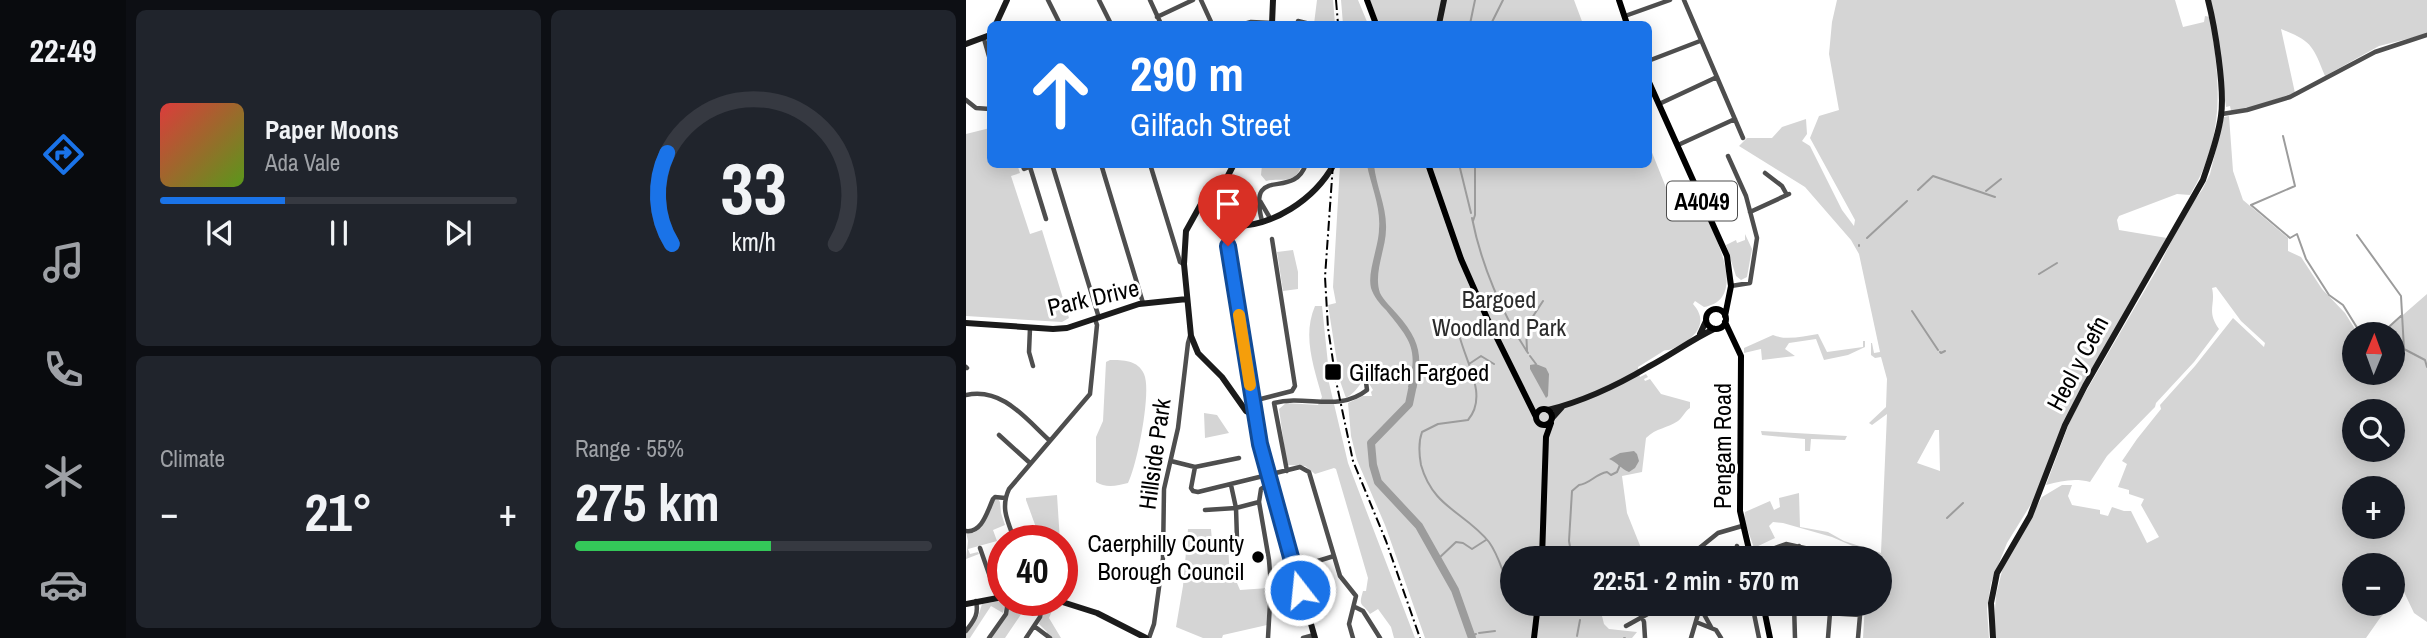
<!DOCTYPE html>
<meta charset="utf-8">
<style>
:root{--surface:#171b24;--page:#20242c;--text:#f1f3f6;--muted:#9ea1a6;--line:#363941;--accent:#1a73e8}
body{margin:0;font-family:"Archivo Narrow",sans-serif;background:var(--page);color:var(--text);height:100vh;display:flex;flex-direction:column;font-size:26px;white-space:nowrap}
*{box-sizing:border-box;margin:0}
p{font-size:23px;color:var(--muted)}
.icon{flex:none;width:38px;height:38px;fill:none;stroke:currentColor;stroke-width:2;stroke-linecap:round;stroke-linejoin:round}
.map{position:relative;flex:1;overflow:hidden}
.drawer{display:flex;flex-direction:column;gap:10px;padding:10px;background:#0d0f14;width:840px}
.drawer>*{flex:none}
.banner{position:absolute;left:21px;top:21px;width:665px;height:147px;border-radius:10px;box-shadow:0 4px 18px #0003;background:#1a73e8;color:#fff;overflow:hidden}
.needle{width:46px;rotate:1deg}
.controls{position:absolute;left:1376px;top:322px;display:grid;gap:14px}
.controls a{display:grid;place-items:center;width:63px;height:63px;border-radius:50%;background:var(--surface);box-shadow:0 4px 18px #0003;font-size:35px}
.speed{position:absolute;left:21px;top:525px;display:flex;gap:14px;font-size:35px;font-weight:700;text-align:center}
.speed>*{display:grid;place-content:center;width:91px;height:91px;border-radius:50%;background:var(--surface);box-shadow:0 4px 18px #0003;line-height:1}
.speed .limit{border:10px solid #d22;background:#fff;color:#111}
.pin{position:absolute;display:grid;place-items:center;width:60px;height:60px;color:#fff;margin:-72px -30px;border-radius:50% 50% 50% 0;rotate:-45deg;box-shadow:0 0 7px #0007}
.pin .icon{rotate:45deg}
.me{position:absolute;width:77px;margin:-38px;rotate:344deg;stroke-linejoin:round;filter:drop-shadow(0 0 5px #0008)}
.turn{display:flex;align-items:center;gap:24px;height:147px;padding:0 28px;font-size:32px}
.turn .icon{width:91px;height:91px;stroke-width:2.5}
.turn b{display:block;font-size:49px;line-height:60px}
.big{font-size:52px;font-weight:700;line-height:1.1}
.drawer .widget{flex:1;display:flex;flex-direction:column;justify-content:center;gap:10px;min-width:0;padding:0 24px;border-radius:10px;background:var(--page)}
.drawer .dial{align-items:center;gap:0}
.dial svg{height:182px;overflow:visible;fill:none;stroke:var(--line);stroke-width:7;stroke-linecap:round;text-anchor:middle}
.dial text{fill:var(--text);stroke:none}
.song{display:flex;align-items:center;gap:21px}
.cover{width:84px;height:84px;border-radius:10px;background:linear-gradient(135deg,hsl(0 70% 55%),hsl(90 70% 35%))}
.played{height:7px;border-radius:4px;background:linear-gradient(90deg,var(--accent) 35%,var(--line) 35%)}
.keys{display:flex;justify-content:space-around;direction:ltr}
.heat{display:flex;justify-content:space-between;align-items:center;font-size:38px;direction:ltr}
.charge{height:10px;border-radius:5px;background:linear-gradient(90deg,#34c759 55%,var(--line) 0)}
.drawer .tiles{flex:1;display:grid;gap:10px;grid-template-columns:repeat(2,1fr)}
.trip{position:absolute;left:534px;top:546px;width:392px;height:70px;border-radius:35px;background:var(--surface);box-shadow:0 4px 18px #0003;font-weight:700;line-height:70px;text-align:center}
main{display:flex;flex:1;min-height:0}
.dock{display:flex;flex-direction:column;width:126px;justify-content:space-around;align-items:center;background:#090b0e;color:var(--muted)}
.dock .icon{width:49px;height:49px}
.dock .on{color:var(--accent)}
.dock b{font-size:32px;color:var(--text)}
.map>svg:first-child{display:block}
.green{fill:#d5d5d5;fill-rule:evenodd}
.water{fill:#9c9c9c}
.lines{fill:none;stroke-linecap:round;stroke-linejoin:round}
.stream{stroke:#9c9c9c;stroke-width:2}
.river{stroke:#9c9c9c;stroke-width:8}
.street{stroke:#4e4e4e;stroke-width:4.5}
.secondary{stroke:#1b1b1b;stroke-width:6}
.primary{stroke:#000;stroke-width:6}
.rail{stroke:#000;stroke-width:2;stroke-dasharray:10 3.5 2 3.5;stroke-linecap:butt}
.route-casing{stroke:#114b97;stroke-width:18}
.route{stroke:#1a73e8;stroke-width:12}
.slow{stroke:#f59e0b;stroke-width:12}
.poi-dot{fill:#000;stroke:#fff;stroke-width:2.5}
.labels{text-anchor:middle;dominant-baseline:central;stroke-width:6;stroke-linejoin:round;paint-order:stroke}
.shield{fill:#fff;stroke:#4c4c4c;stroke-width:2}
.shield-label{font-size:23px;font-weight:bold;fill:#000}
.street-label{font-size:24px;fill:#000;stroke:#fff}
.park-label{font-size:24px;fill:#2c2c2c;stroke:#fff}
.poi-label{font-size:24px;fill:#000;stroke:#fff;text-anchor:start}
</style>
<main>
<nav class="dock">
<b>22:49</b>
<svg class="icon on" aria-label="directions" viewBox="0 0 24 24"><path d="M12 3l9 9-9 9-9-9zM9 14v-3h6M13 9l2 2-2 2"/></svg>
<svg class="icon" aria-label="music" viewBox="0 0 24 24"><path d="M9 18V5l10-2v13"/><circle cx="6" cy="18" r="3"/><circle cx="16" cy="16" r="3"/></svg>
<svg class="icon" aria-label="phone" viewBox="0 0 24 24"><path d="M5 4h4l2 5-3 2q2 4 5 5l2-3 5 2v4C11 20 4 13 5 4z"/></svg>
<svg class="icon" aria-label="climate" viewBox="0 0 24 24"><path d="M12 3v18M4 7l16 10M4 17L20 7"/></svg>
<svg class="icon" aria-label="car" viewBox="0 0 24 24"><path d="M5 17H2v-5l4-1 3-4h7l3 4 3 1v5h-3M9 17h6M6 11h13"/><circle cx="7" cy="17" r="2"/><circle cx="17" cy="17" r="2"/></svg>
</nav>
<section class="drawer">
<div class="tiles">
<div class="widget">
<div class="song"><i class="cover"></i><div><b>Paper Moons</b><p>Ada Vale</p></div></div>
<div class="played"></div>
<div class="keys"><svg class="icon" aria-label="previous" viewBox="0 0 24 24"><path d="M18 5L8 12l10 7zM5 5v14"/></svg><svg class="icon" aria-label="pause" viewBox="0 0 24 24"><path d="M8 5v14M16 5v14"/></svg><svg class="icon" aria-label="next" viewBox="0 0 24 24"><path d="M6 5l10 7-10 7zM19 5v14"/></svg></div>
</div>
<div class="widget dial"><svg viewBox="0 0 100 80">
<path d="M14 69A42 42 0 1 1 86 69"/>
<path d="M14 69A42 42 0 0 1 12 29" stroke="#1a73e8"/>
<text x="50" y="56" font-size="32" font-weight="700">33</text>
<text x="50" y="72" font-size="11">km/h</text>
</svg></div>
<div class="widget"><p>Climate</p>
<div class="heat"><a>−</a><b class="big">21°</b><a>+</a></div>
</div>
<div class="widget"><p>Range · 55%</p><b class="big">275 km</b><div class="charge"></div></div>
</div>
</section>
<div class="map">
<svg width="1461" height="638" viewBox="0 0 1461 638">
<rect width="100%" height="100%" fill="#fff"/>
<path class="green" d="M351 0H367L369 24H348Z
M375 0H392L402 24H377Z
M404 0H608L617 24H413Z
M871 0H1209L1217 27 1238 22 1239 16 1244 17C1254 81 1260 136 1224 195L1211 194 1153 216 1151 220 1153 230 1201 238 1111 395 1070 496 1041 543 1025 583 1021 609 1023 638H897L899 604H914V558L866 537 817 523 807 522 803 526 809 538 788 548 778 519 779 512 804 501 808 510 814 507 813 498 833 493 834 527 862 532 878 541 915 553 921 414 906 425 903 423 920 407 921 379 915 357 909 358 905 355V343H906L908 353 914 352 893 254 885 240 839 187 773 146 781 138H806L816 127 840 119 841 134 836 141 844 146 876 210 888 226 889 220 844 138 853 116 873 110 863 54 866 22ZM969 430H973L974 471 951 463Z
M1244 0H1461V34L1413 46 1359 76C1347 46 1346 41 1315 29L1329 93 1283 108 1265 111 1264 106 1260 107Z
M1263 116 1267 171 1277 200 1322 238V251L1335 257 1356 289 1379 313 1392 334H1388V373H1426V334H1415L1461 294V622L1448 613 1438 592 1414 618 1400 638H1030L1028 625 1030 595 1037 567 1076 497 1096 485H1106L1102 496 1106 505 1134 510V514L1142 516 1146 507 1158 511H1165L1181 543 1193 537 1175 505 1178 499 1163 494V490L1152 487 1161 464 1156 461 1171 439 1195 409 1194 405 1229 366 1267 318 1298 347 1299 343 1275 321 1250 287 1246 288C1250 305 1240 311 1253 329L1228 362 1190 403 1189 407 1141 456 1124 482C1108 478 1096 481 1080 485L1104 421 1115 400 1194 264 1220 212 1236 190 1244 174 1258 117ZM1388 411H1426V450H1388ZM1388 488H1426V527H1388ZM1388 565H1426V604H1388Z
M24 128V164L54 165 52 167 54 173 45 176 64 234 76 230 103 318 96 322 0 316V134Z
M683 145 705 200 708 197 720 204 719 207 727 209 735 205C746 230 785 299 738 307L729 301 727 304C745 324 727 340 706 349 701 351 700 349 696 352 688 357 680 362 672 367L674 377 680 374 682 377 678 379 679 381 684 379 695 394 724 402V408C719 411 717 417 712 421 702 428 690 428 680 438L676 472 656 476 661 513 679 558H546V604H642L635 612 638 624 643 629 671 632 666 638H459L419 525 391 460 385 436 382 403 397 396H406L405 392 407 390 393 367 389 370 395 383C391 389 387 394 380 398L374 381 362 305 370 303 367 287 374 165 682 164Z
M296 165H336C327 186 318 177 300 181L295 175Z
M779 234 786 249 781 277 775 280 770 276 760 245 770 240 771 243 779 240Z
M327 250 332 272V289L317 291 311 252Z
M349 306H356L362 364 359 366 382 463 449 638H428L425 627 412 609 404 614C396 602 392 608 397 591H400L402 578 370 469 368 468 349 474 339 466 322 465 320 459 313 409 320 403 352 405 356 397C348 367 336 336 349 306Z
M852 334 861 352 897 347V341H899V347L882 355 858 360 850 339 823 343 819 349 829 356 796 360 795 349 778 353V348L807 335C821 341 837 336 852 334Z
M144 360C157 360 172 360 178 374 186 391 171 466 162 483 151 486 139 488 130 482V437L137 421 140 362Z
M238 413 251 415 263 433 239 438Z
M795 431 881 436 879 440 845 439 844 451H839V439L796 435Z
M91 495 94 541H75L60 500V498Z
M32 499 34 502 35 513 39 525 27 530 31 541 2 549 4 554 12 552 13 554 0 559 2 541 0 532 7 533 12 530 28 500Z
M222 529H245L246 541H262L264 583 265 568H273V583H271L274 590 302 588 301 625 257 635 256 638H237L210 627 217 586Z
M48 600H70L74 605 71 614 60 607 39 638H25Z
M34 601 39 605 37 613 25 606 4 638H0V634L12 617 16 604Z
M84 602 89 603 84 610 86 611 83 618 95 638H80L81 632 73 624 79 606Z"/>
<path class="water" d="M401 165H408C410 186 421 207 420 229 420 249 407 273 414 293 418 301 426 308 431 314 454 340 457 355 450 389L442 387C453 348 444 340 420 310 413 303 408 297 405 288 401 272 413 246 413 229 415 207 405 186 401 165Z
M570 364 580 368 583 374 582 396 580 398 564 369V365Z
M668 451 671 454 673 461 669 468 663 472C655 469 652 463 643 459L654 453Z"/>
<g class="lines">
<path class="stream" d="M504 24 509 0
M525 24 537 0
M1317 136 1329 186 1285 205 1324 238 1331 234 1340 259 1363 295 1377 305 1395 334
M493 164 505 213
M952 190 967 176 1029 197
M1020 191 1035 179
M506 218C515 264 536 314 562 353
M507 221 509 215V164
M1391 235 1435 296 1438 349
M901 238 941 201
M893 245V246
M1073 274 1091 263
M946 311 972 350
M491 324C494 355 525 393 502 420L472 424 456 432C452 443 453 454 455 465 467 508 499 512 523 542 534 557 537 576 546 592
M1415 334 1436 315
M1426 347 1438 349 1459 360 1461 367
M561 351 560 327 577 301
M974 352 975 353 979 351
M564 356 570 364
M503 364 515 356 528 364
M981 518 997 503
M606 558 603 541 606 491 613 485C624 484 629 474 641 472L645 475 651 472 654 465
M472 559 490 542 497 543 506 549 520 540
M553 604 561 611
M614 604 615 609
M513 633 529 631
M505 636 510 634
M611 636 614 620
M658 638H659"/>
<path class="river" d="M448 380 443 404 405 443 407 465 412 482 453 526 489 590 506 638"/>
<path class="street" d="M82 0 94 24
M133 0 145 24
M184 0 195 24
M235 0 246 24
M718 0 777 138
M659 16 704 0
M191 17 227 0
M332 21 344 24
M278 24 285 22 306 23
M18 39 24 60
M682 61 734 41
M0 100 10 108 24 109
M693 104 751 77
M1256 114 1281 110 1324 97 1409 52 1461 35
M712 145 769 119
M762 156 780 196 791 238 784 283 765 286
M56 164 58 169 71 164
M86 164 133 318
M135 164 177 303
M184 164 214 262 217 264
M64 167 80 219
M799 173 816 186 821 195
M294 201 304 218
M784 212 823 194
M296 221C281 162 327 202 340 164
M64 328 63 352 67 366
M0 367 1 368
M0 395C36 387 59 418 83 440
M287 401 326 391 329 386 306 239
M33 435 64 463
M205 461 229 467 273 458
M229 467 225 488 227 491 232 492 334 467 343 472 374 576 390 596 383 624 387 638
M321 471 308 403C340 394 372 413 401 390L400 382 393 370
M265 485 270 508 271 539
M239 510 270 508 293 502
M0 531C16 533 21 512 27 499L29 497 39 498
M49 541C42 522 34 508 43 489L124 394 131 325 129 319
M771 546 775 558
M14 548 31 597
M861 554H878
M785 557 820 544 857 552 861 558
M721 558 752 533 776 526
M830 558 833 546
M329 568 368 556
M786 604 793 638
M828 604 829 638
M389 607 397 611 414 638
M734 607 745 627
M828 611 894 615
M676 617 678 622 679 638
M730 622 750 630 755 638
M68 626 84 638
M660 626 687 611 693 604
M0 631C8 620 13 615 10 601
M23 638 40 614 42 600
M60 638 74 617 77 600
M183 638 188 624 197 558 198 489 212 428 222 343 224 336
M302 638 305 585 303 560 293 502 295 489 303 484
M337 638 348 635
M725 638 735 604
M862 638 864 613
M892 638 895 604"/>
<path class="secondary" d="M30 24 41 0
M306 24 307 0
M473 24 478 0
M0 44 24 35
M268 164 255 189 249 190 235 204 220 231 218 264 225 336 232 353 256 377 280 411 288 415
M255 189V220L265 226
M265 226 262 246 294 444 349 638
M265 226C306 228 349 199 368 164
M0 323 87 329 101 328 173 304 221 299
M734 334 740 321
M582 410C618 401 650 386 682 367 705 355 725 340 748 329
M587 417 596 407
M90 600 131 613 180 638
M0 604 37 597
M1027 638 1025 603 1031 573 1064 516 1099 425 1119 386 1237 180C1244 159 1252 138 1255 116 1259 89 1249 27 1242 0"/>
<path class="primary" d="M401 0 410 24
M653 0 661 24
M682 80 761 256 765 286 759 316
M462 164 495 259 521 318 570 417
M740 319a10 10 0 1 1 20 0a10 10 0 1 1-20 0Z
M759 322 775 356 774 511 785 558
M570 417a8 8 0 1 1 16 0a8 8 0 1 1-16 0Z
M576 558 580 437 585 423
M797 604 804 638
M568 638 572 604"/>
<path class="rail" d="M370 0 372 24
M367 164 359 277 362 328 370 381 387 461 420 541 454 638"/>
</g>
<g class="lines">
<defs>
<path id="route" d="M262 246 294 444 334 590"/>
</defs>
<use href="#route" class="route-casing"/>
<use href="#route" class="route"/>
<path class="slow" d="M273 315 284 385"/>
</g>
<g class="poi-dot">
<rect x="358" y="363" width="18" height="18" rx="3.5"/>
<circle cx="292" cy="557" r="7"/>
</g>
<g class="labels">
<rect class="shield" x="701" y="181.5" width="70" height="39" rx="5"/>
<g class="shield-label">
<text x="736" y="201">A4049</text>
</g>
<g class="street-label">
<text transform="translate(127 297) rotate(-13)">Park Drive</text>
<text transform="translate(1111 363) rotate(-62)">Heol y Cefn</text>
<text transform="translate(756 446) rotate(-90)">Pengam Road</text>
<text transform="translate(188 454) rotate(-82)">Hillside Park</text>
</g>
<g class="park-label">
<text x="533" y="299">Bargoed<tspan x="533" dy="28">Woodland Park</tspan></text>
</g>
<g class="poi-label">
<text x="383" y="372">Gilfach Fargoed</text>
<text x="278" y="543" text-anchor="end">Caerphilly County<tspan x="278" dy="28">Borough Council</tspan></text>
</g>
</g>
</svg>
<div class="controls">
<a><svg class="needle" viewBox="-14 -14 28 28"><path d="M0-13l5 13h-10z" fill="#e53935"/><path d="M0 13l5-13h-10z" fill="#9ea1a6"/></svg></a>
<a><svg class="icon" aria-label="search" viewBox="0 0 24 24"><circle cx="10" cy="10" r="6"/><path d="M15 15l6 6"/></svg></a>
<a>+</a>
<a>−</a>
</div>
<div class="speed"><div class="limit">40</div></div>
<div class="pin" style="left:262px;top:246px;background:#d93025"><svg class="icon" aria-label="arrive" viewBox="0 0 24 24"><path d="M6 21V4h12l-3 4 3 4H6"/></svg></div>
<svg class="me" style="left:334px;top:590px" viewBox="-20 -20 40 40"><circle r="17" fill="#1a73e8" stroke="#fff" stroke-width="3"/><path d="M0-11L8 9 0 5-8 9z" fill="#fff"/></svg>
<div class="trip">22:51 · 2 min · 570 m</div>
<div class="banner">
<div class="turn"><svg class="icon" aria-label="ahead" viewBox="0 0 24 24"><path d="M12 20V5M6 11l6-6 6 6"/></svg><div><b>290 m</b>Gilfach Street</div></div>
</div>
</div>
</main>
